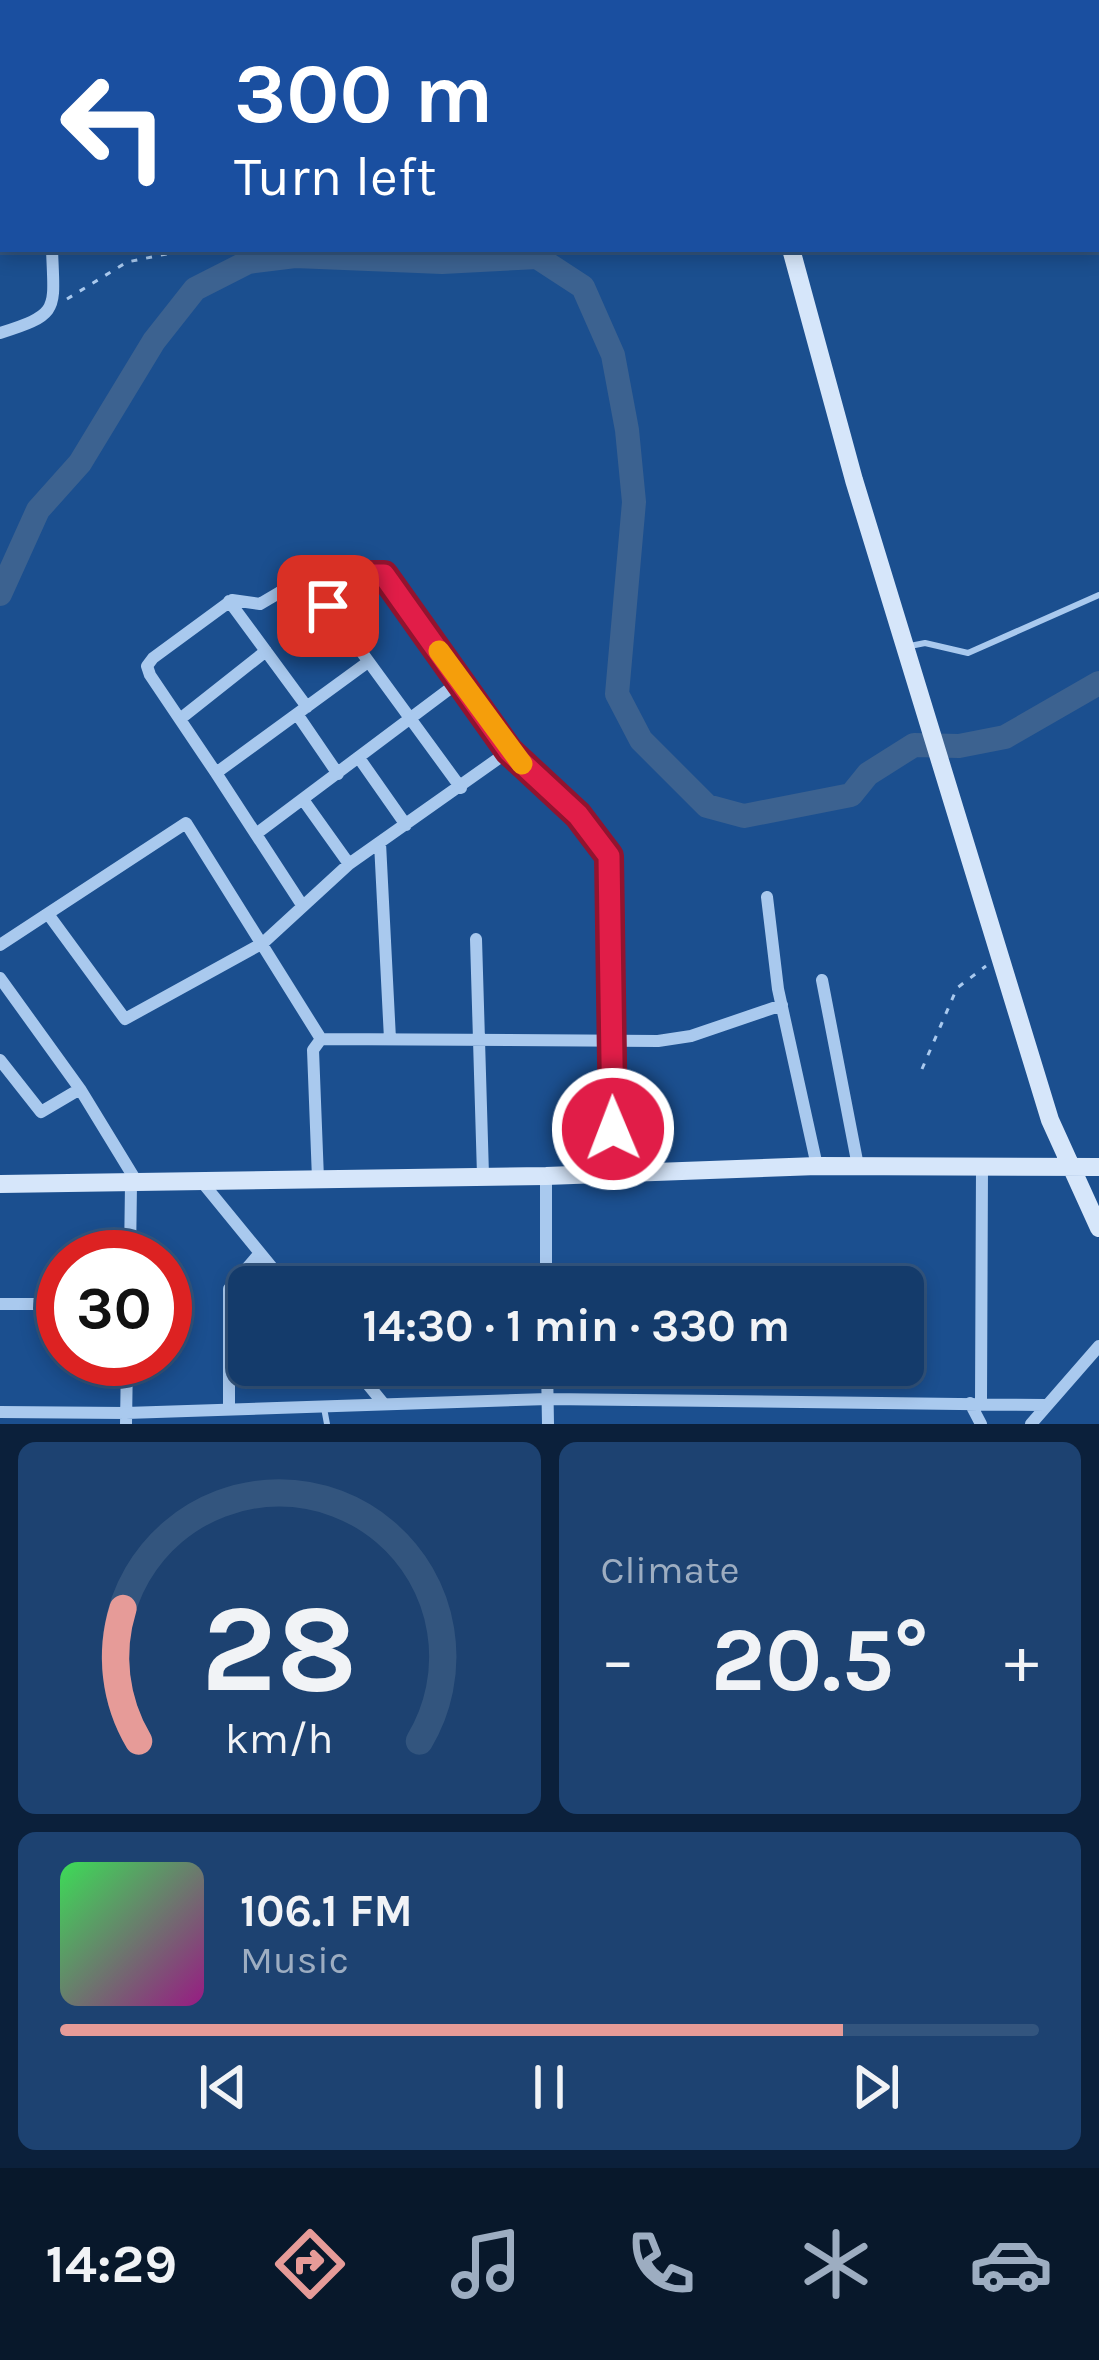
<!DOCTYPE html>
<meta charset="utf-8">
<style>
:root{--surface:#143b6b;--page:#1d4271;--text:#f1f3f6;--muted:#9dadc1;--line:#33557e;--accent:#e69b98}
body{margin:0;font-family:Karla,sans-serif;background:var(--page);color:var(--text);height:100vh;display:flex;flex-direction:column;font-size:45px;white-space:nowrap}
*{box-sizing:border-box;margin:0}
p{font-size:39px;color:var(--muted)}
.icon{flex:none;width:66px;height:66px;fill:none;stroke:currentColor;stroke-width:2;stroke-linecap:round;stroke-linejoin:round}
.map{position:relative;height:1424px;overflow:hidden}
.details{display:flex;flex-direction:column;gap:18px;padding:18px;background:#0b203b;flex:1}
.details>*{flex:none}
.hud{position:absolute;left:0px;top:0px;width:1101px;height:252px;box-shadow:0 6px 18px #0003,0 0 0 3px var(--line);background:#1a4fa0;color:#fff;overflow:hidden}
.speed{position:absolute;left:36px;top:1230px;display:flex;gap:24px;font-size:60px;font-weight:700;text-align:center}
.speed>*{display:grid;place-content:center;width:156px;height:156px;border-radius:50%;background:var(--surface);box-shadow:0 6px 18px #0003,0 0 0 3px var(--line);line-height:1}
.speed .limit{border:18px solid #d22;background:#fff;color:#111}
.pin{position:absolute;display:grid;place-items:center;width:102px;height:102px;color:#fff;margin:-51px;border-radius:24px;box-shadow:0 6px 18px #0006}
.me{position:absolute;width:132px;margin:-66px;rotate:359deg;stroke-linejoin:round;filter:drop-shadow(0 0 9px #0008)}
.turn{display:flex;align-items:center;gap:42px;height:252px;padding:0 36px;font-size:54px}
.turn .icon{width:156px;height:156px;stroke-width:2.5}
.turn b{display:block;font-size:84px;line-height:102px}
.big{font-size:90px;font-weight:700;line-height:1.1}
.details .widget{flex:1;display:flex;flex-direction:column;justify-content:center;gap:18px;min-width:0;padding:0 42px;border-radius:18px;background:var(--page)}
.details .dial{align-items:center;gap:0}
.dial svg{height:312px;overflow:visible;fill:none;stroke:var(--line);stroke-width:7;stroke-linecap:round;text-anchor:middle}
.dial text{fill:var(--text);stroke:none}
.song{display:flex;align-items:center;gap:36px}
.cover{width:144px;height:144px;border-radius:18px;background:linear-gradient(135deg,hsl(130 70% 55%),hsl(310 70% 35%))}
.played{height:12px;border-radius:6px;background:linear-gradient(90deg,var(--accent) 80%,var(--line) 80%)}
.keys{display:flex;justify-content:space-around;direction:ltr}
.heat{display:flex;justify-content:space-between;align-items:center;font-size:66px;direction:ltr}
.details .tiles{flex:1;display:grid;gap:18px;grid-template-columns:1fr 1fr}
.widget:last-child{grid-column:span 2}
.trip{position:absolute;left:228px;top:1266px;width:696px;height:120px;border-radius:18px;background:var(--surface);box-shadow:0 6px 18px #0003,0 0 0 3px var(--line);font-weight:700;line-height:120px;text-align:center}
.menu{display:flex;height:192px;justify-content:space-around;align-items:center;background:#08182b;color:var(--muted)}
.menu .icon{width:84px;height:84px}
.menu .active{color:var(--accent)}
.menu b{font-size:54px;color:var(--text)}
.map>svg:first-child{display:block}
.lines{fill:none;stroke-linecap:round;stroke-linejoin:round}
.river{stroke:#3c6290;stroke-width:24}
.path{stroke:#a9c9ee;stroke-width:3;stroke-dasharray:6 9;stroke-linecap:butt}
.lane{stroke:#a9c9ee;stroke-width:6}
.street{stroke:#a9c9ee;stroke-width:12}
.secondary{stroke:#d6e6fa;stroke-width:18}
.rail{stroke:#fff;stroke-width:4.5;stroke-dasharray:21 9;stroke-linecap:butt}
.route-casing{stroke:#92132f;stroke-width:30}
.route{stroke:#e11d48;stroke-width:21}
.slow{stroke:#f59e0b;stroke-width:21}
</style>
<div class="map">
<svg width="1099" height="1424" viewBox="0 0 1099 1424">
<rect width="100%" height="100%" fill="#1b4f8f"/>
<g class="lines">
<path class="river" d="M0 594 38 510 80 463 154 341 195 289 248 262 295 256 442 262 537 257 583 287 613 355 627 430 634 502 617 694 641 740 707 806 744 816 851 795 868 774 914 745 959 746 1005 737 1099 683"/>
<path class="path" d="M286 0 288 3
M527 0V3
M67 299 127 262 191 249
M922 1069 957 988 986 966"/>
<path class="lane" d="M910 646 925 643 968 653 1099 595
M324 1408 327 1424"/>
<path class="street" d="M44 0V3
M238 0V3
M403 0V3
M455 0V3
M622 0 623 3
M969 3 976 0
M0 333C61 314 54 310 52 249
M229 601 307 707
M328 606 461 788
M297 714 338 774
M180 719 266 651
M359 758 406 825
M216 773 150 675 147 666 153 658 232 600 260 604 304 578 328 606 368 575H384L509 751 577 815 609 856 614 1174
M304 801 349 864
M256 834 460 681
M380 843 390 1039
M767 897 778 989 817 1166
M302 905 216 773 368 662
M48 914 125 1019 263 943 349 864 509 751
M476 939 483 1175
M0 945 186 823 321 1039
M0 978 80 1089 138 1184
M822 980 858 1166
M0 1060 41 1112 80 1089
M318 1179 313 1050 321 1039 658 1041 691 1036 782 1005
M202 1182 288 1287
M130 1257 131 1184
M546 1287V1176
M0 1304H63
M352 1365 383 1403
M547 1365 548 1424
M970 1403 981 1424
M981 1403 982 1167
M229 1409V1289L260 1253
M0 1412 126 1413 548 1399 1046 1405
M126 1424 127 1359
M1031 1424 1099 1346"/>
<path class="secondary" d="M720 0 721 3
M791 249 854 480 1050 1120 1099 1228
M0 1184 546 1176 817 1166 1099 1167"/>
<path class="rail" d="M1082 0 1084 3
M1098 33 1099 35"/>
</g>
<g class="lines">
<defs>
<path id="route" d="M328 606 368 575H384L509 751 578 815 609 856 613 1129"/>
</defs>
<use href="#route" class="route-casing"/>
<use href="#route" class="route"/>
<path class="slow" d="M439 651 522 764"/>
</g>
</svg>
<div class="speed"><div class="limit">30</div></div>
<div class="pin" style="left:328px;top:606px;background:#d93025"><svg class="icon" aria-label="arrive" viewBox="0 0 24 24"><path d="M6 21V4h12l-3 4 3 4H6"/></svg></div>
<svg class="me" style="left:613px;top:1129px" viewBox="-20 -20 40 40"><circle r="17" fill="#e11d48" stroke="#fff" stroke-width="3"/><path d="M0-11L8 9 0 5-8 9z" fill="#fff"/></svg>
<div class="trip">14:30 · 1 min · 330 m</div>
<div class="hud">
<div class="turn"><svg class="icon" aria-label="left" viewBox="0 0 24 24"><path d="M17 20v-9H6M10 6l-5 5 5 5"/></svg><div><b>300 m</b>Turn left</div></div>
</div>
</div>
<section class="details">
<div class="tiles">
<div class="widget dial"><svg viewBox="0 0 100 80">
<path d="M14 69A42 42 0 1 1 86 69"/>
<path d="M14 69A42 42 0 0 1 10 35" stroke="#e69b98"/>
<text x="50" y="56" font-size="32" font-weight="700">28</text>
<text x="50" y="72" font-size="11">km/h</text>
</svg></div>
<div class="widget"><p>Climate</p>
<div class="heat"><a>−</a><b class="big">20.5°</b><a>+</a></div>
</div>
<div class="widget">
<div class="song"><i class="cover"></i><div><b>106.1 FM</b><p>Music</p></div></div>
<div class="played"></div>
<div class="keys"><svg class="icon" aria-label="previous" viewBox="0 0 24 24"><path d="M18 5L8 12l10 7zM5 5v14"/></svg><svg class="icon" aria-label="pause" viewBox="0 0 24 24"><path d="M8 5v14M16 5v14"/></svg><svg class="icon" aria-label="next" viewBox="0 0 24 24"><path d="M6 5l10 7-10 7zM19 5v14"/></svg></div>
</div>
</div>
</section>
<nav class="menu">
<b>14:29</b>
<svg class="icon active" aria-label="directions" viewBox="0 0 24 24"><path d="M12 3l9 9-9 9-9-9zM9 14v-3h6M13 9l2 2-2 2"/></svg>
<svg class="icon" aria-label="music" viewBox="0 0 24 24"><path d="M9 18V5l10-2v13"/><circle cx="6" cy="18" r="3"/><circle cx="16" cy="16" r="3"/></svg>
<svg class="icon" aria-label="phone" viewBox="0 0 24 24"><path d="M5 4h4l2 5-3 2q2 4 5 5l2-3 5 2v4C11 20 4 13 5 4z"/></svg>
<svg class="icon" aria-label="climate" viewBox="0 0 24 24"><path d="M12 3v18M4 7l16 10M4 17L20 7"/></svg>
<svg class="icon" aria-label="car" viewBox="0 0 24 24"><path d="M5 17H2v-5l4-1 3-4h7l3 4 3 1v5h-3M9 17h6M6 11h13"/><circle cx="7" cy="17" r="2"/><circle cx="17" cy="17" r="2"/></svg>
</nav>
